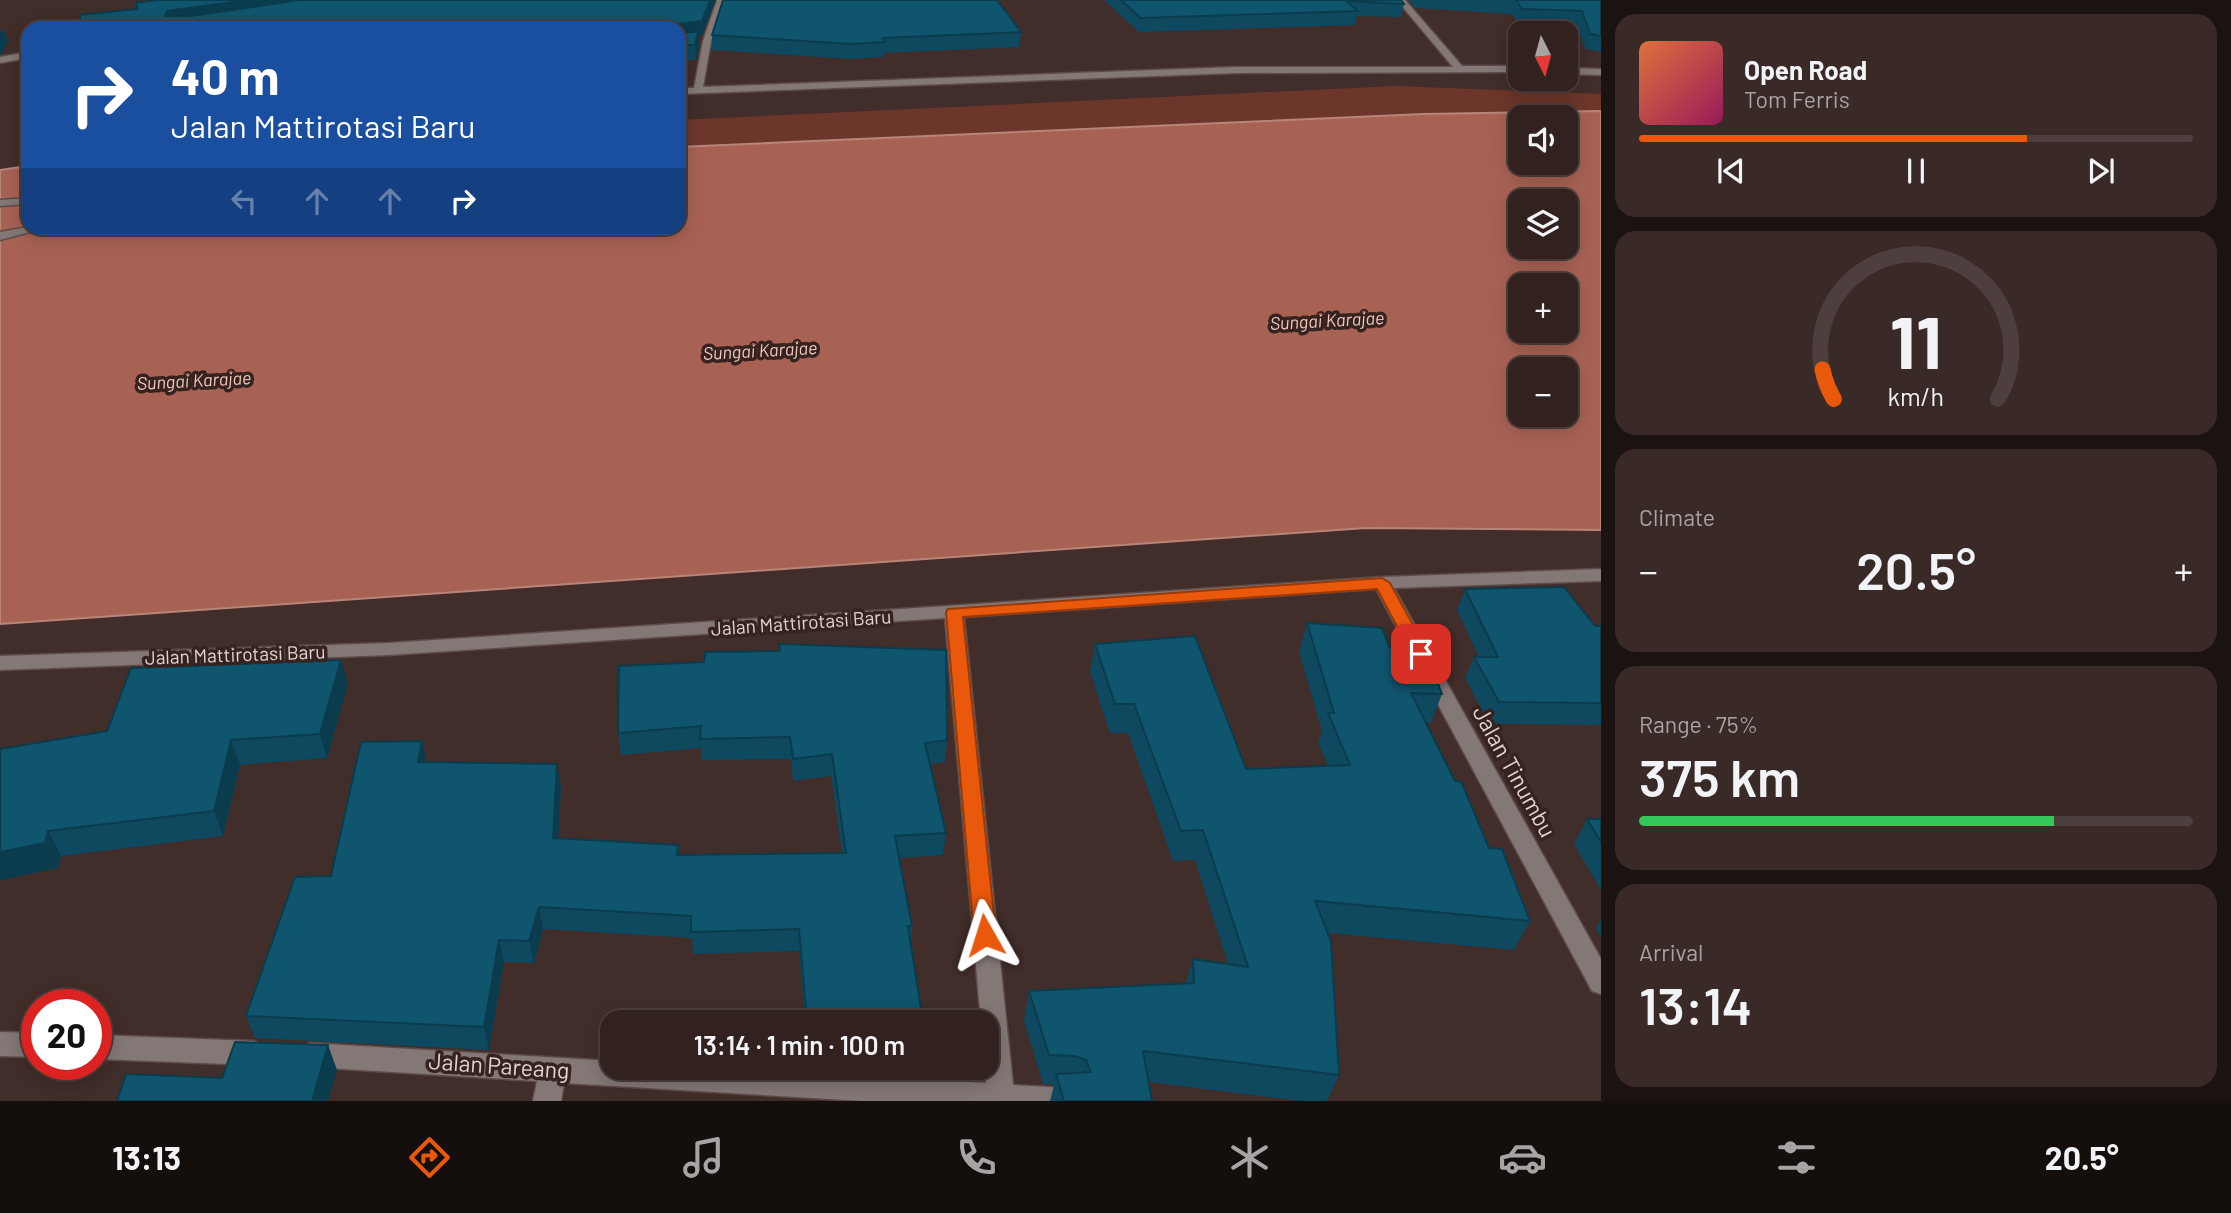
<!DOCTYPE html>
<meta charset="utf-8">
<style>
:root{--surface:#31221f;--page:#392a28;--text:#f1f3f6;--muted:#a8a4a4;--line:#4c3f3d;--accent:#ea580c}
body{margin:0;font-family:Barlow,sans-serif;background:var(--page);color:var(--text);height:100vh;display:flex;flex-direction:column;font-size:26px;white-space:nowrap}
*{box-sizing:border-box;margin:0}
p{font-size:23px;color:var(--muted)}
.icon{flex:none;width:38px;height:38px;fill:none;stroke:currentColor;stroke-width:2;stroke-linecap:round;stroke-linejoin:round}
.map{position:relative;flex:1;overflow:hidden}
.side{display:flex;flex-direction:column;gap:14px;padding:14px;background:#1b1311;width:630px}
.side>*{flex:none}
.banner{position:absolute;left:21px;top:21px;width:665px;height:214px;border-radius:21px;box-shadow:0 4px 18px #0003,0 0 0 2px var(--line);background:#1a4fa0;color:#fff;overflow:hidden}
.needle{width:46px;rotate:174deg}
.fabs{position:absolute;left:1508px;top:21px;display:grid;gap:14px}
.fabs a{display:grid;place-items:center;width:70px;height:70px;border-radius:14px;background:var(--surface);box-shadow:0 4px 18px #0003,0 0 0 2px var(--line);font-size:35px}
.speed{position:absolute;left:21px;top:989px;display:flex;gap:14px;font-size:35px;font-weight:700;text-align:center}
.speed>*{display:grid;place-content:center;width:91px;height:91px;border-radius:50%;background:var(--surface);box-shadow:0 4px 18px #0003,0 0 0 2px var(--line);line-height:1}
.speed .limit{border:10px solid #d22;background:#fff;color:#111}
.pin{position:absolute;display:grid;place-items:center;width:60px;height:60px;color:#fff;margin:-30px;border-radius:14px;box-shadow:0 4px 10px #0006}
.me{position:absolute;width:77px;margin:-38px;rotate:354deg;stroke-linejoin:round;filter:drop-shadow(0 0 5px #0008)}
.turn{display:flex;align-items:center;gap:24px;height:147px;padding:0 35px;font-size:32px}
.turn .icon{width:91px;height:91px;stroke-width:2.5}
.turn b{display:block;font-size:49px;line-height:60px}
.lanes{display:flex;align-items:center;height:66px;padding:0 35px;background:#0003;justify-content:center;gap:35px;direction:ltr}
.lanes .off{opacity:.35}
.big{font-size:52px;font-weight:600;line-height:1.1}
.side .card{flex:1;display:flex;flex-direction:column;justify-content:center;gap:10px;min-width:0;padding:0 24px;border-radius:21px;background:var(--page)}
.side .dial{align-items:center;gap:0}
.dial svg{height:182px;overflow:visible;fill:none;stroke:var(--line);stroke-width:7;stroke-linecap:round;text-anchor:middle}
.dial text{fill:var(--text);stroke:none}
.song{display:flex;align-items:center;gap:21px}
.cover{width:84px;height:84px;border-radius:10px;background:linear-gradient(135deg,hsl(20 70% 55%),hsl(330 70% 35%))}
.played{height:7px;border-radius:4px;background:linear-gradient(90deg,var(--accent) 70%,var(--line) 70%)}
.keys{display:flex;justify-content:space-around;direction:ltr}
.heat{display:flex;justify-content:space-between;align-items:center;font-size:38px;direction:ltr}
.charge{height:10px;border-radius:5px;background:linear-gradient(90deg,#34c759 75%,var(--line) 0)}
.trip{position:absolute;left:600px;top:1010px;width:399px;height:70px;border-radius:21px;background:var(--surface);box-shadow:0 4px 18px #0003,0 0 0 2px var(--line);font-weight:600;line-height:70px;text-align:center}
.dock{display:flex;height:112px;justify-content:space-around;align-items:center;background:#140e0c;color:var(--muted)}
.dock .icon{width:49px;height:49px}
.dock .current{color:var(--accent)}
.dock b{font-size:32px;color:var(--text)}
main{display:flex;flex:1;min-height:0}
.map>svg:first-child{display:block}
.green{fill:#6d362b}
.water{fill:#a86254;stroke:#b98479;stroke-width:2;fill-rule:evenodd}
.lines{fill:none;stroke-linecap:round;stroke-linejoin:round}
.minor-casing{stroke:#5e4b47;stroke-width:3}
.minor{fill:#837876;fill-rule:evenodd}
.wall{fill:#0e495f}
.shaded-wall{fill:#0b3c4d}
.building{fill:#10556e;stroke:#0b3c4d;stroke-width:2}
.route{fill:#ea580c;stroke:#983908;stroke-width:2}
.labels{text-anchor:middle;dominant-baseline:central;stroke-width:7;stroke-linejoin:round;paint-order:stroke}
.far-water-label{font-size:18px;font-style:italic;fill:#f2c8be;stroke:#36231f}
.street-label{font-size:19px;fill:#e0d3d0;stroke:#36231f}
.near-street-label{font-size:23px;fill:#e0d3d0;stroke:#36231f}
</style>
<main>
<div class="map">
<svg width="1601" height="1101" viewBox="0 0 1601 1101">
<rect width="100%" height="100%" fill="#412d29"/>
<path class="green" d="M1395 86 1601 94V111L1424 114 679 147V120Z"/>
<path class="water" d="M1601 111V530L1366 528 0 624V170L28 166V228H679V147L1424 114ZM1521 117H1566V163H1521ZM1521 201H1566V247H1521ZM1521 285H1566V331H1521ZM1521 369H1566V415H1521Z"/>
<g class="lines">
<defs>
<path id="minor" d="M717 0H725L711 41 703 87 1236 67H1453L1397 0H1405L1462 66H1521V72L1236 73 679 94V88H694L703 41Z
M28 52V58L0 63V57Z
M1566 68 1601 69V75L1566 74Z
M28 198V204L0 206V200Z
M28 227 45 228 0 240V232Z
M1601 569V581L1394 588 1601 959V994L1592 991 1376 589 964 617 1013 1085 1068 1088 1078 1092 1082 1101H863L564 1083 561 1101H533L537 1081 310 1067 301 1063 297 1055 301 1047 310 1043 612 1061V1068H719L986 1083 987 1022H981L945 618 389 655 0 670V656L389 643 1382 577Z
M0 1032 37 1033V1057L0 1056Z
M96 1035 254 1041 263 1045 267 1053 263 1061 254 1065 96 1059Z"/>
</defs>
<use href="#minor" class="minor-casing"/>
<use href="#minor" class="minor"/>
</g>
<path class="wall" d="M158 0H716L702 35 698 36 699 47 696 60H679V28H80V15L138 9 135 3Z
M1104 0H1401L1404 4 1401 17 1357 16 1355 25 1139 32Z
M1408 0H1601V52L1585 49 1577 25 1518 23 1512 14 1415 8Z
M1021 32 1019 47 884 53V57L850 59 712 50V35Z
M1465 589 1595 626H1601V725L1489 724 1465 678 1474 657H1479L1457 610Z
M1307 623 1390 648 1442 694 1431 723H1426L1489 848 1530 921 1514 950 1328 933 1339 1075 1327 1101H1301L1149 1082 1152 1101H1050L1054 1085 1043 1084 1024 1021 1029 991 1186 983 1193 959 1228 964 1195 860 1173 861 1128 733H1110L1090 672 1095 644 1246 769 1328 766 1318 742 1322 731 1299 651Z
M779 644 947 740 945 762 930 764 946 833 943 855 899 858 912 926 911 946 923 1022H805L799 951 693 954 692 938 543 929 534 963 504 962 489 1050 255 1038 246 1016 331 876 422 741 427 762 561 786 558 838 678 845 679 855 842 853 831 776 793 781 791 759 701 760V748L621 755 618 733 704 662 780 651Z
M341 660 348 684 327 758 240 765 223 836 61 856 58 868 0 880 107 731Z
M1587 819H1601V890L1574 844Z
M1601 918V938L1596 928Z
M809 1068H925L872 1074 809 1070Z"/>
<path class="shaded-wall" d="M248 0H348L171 25 165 16 167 11Z
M710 0H716L702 35 698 36 699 47 696 60 695 45 679 38V28H676V24Z
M3 28 8 42 0 56V33Z
M341 660 348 684 327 758 320 734Z
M231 740 240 765 223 836 214 811Z
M422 741 427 763 418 762Z
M557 764 561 786 557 860 553 838Z
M48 831 61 856 58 868 0 880V852Z
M539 907 543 929 534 963 529 941Z
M499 940 504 962 489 1050 484 1027Z
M328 1045 337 1070 328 1101H312Z"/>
<path class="building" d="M158 0H248L167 11 165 16H191L299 0H710L702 21 676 24 677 28H80V15L138 9 135 3Z
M723 0H997L1021 32 883 38 884 42 850 44 712 35Z
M1121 0H1401L1404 4 1346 1 1358 11 1141 18Z
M1514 0H1601V36L1590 34 1582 11 1522 9 1516 0Z
M679 32H698L695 45H679Z
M1564 587 1595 626H1601V703L1499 702 1474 657H1498L1465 589Z
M1307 623 1382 628 1390 648H1424L1442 694 1411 693 1455 781H1461L1489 848 1502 849 1530 921 1315 901 1331 941 1339 1075 1143 1051 1152 1101H1064L1056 1074 1091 1072 1086 1060 1075 1056 1049 1055 1029 991 1194 983 1193 959 1248 967 1203 830 1181 831 1134 704H1115L1095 644 1195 636 1246 769 1350 765 1328 713H1334Z
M779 644 946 650 947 740 925 743 946 833 895 836 912 926H908L923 1022H807L799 929 691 932V916L539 907 529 941 499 940 484 1027 246 1016 295 877 331 876 361 742 422 741 418 762 557 764 553 838 678 845 677 855 846 853 832 754 793 759 790 737 700 739 701 726 618 733 619 666 704 662 705 652 780 651Z
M341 660 320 734 231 740 214 811 48 831 45 843 0 852V749L107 731 131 668Z
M1587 819H1601V842Z
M235 1042 328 1045 312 1101H117L126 1074 222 1078Z"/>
<path class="route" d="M1382 578 1390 583 1429 654 1427 658H1414L1377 589 963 617 996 935 993 942 985 944 977 942 974 935 946 612 948 609Z"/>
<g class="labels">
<g class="far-water-label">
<text transform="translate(1327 320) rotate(-3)">Sungai Karajae</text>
<text transform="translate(760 350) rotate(-3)">Sungai Karajae</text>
<text transform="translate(194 380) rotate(-3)">Sungai Karajae</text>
</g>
<g class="street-label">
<text transform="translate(801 622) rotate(-4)">Jalan Mattirotasi Baru</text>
<text transform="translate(235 654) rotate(-2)">Jalan Mattirotasi Baru</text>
</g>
<g class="near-street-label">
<text transform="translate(1515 771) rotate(61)">Jalan Tinumbu</text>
<text transform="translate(499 1065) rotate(4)">Jalan Pareang</text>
</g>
</g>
</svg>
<div class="fabs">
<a><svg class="needle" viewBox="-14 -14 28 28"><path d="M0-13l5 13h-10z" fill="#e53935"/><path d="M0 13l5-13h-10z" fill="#a8a4a4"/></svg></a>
<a><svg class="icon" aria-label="sound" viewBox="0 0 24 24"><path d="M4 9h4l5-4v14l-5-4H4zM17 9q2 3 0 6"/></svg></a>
<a><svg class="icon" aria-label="layers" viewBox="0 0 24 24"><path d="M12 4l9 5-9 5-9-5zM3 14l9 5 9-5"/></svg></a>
<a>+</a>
<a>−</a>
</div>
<div class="speed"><div class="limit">20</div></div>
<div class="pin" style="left:1421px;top:654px;background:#d93025"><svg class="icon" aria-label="arrive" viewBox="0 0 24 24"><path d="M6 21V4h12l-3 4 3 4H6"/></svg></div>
<svg class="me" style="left:985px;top:935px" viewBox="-20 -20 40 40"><path d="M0-17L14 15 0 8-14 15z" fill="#ea580c" stroke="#fff" stroke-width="4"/></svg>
<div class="trip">13:14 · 1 min · 100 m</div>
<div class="banner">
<div class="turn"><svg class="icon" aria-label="right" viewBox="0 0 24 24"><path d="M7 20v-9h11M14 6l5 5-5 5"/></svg><div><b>40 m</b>Jalan Mattirotasi Baru</div></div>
<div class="lanes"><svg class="icon off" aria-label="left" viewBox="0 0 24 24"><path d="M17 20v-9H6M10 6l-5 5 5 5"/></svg><svg class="icon off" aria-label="ahead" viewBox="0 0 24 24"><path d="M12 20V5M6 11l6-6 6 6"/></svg><svg class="icon off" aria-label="ahead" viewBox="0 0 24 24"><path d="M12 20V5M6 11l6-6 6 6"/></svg><svg class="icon" aria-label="right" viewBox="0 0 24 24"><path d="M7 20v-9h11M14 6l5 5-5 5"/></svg></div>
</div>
</div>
<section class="side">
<div class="card">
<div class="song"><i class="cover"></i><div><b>Open Road</b><p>Tom Ferris</p></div></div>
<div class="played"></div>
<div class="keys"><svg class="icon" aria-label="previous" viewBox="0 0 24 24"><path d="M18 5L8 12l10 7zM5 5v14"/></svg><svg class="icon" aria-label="pause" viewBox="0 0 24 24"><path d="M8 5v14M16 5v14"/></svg><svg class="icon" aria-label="next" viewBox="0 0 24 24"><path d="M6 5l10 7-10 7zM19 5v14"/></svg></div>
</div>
<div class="card dial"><svg viewBox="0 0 100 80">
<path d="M14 69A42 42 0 1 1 86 69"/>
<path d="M14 69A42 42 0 0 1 9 56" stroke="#ea580c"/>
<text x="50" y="56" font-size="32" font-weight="700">11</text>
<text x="50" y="72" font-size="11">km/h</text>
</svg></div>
<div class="card"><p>Climate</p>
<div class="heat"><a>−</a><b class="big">20.5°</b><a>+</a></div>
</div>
<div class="card"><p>Range · 75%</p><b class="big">375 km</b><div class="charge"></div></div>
<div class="card"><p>Arrival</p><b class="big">13:14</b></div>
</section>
</main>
<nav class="dock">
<b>13:13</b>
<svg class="icon current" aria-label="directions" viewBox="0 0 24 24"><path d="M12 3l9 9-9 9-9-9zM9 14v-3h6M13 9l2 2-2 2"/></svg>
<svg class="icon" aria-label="music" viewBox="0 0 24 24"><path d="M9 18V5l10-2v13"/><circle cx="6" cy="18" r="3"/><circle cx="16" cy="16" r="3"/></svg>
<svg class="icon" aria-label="phone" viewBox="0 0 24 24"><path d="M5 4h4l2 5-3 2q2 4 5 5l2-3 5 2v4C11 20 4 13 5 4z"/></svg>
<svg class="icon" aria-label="climate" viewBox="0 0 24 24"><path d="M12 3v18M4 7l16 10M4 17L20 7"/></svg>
<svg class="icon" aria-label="car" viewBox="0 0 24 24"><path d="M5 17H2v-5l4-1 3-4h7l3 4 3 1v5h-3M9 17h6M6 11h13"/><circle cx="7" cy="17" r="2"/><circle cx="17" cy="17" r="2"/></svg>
<svg class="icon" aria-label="filters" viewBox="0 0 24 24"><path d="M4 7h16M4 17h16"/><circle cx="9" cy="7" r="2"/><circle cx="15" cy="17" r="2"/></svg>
<b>20.5°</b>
</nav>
